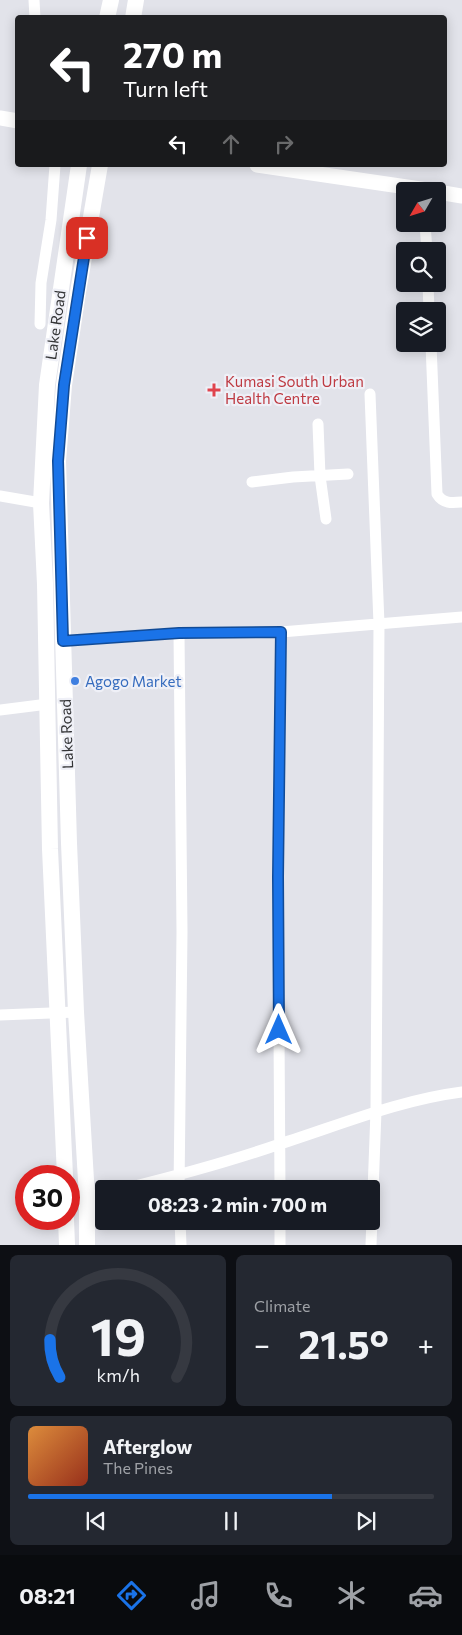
<!DOCTYPE html>
<meta charset="utf-8">
<style>
:root{--surface:#171b24;--page:#242831;--text:#f1f3f6;--muted:#9ea1a6;--line:#363941;--accent:#1a73e8}
body{margin:0;font-family:Commissioner,sans-serif;background:var(--page);color:var(--text);height:100vh;display:flex;flex-direction:column;font-size:19px;white-space:nowrap}
*{box-sizing:border-box;margin:0}
p{font-size:16px;color:var(--muted)}
.icon{flex:none;width:28px;height:28px;fill:none;stroke:currentColor;stroke-width:2;stroke-linecap:round;stroke-linejoin:round}
.map{position:relative;height:1245px;overflow:hidden}
.details{display:flex;flex-direction:column;gap:10px;padding:10px;background:#0d0f14;flex:1}
.details>*{flex:none}
.banner{position:absolute;left:15px;top:15px;width:432px;height:152px;border-radius:5px;box-shadow:0 2px 12px #0003;background:#202124;color:#fff;overflow:hidden}
.needle{width:32px;rotate:231deg}
.controls{position:absolute;left:396px;top:182px;display:grid;gap:10px}
.controls a{display:grid;place-items:center;width:50px;height:50px;border-radius:5px;background:var(--surface);box-shadow:0 2px 12px #0003;font-size:25px}
.speed{position:absolute;left:15px;top:1165px;display:flex;gap:10px;font-size:25px;font-weight:700;text-align:center}
.speed>*{display:grid;place-content:center;width:65px;height:65px;border-radius:50%;background:var(--surface);box-shadow:0 2px 12px #0003;line-height:1}
.speed .limit{border:8px solid #d22;background:#fff;color:#111}
.pin{position:absolute;display:grid;place-items:center;width:42px;height:42px;color:#fff;margin:-21px;border-radius:10px;box-shadow:0 2px 8px #0006}
.me{position:absolute;width:55px;margin:-28px;rotate:0deg;stroke-linejoin:round;filter:drop-shadow(0 0 4px #0008)}
.turn{display:flex;align-items:center;gap:18px;height:105px;padding:0 25px;font-size:22px}
.turn .icon{width:65px;height:65px;stroke-width:2.5}
.turn b{display:block;font-size:35px;line-height:42px}
.lanes{display:flex;align-items:center;height:48px;padding:0 25px;background:#0003;justify-content:center;gap:25px;direction:ltr}
.lanes .off{opacity:.35}
.big{font-size:38px;font-weight:700;line-height:1.1}
.details .tile{flex:1;display:flex;flex-direction:column;justify-content:center;gap:8px;min-width:0;padding:0 18px;border-radius:8px;background:var(--page)}
.details .dial{align-items:center;gap:0}
.dial svg{height:130px;overflow:visible;fill:none;stroke:var(--line);stroke-width:7;stroke-linecap:round;text-anchor:middle}
.dial text{fill:var(--text);stroke:none}
.song{display:flex;align-items:center;gap:15px}
.cover{width:60px;height:60px;border-radius:8px;background:linear-gradient(135deg,hsl(30 70% 55%),hsl(10 70% 35%))}
.played{height:5px;border-radius:2px;background:linear-gradient(90deg,var(--accent) 75%,var(--line) 75%)}
.keys{display:flex;justify-content:space-around;direction:ltr}
.heat{display:flex;justify-content:space-between;align-items:center;font-size:28px;direction:ltr}
.details .tiles{flex:1;display:grid;gap:10px;grid-template-columns:1fr 1fr}
.tile:last-child{grid-column:span 2}
.trip{position:absolute;left:95px;top:1180px;width:285px;height:50px;border-radius:5px;background:var(--surface);box-shadow:0 2px 12px #0003;font-weight:700;line-height:50px;text-align:center}
.dock{display:flex;height:80px;justify-content:space-around;align-items:center;background:#090b0e;color:var(--muted)}
.dock .icon{width:35px;height:35px}
.dock .selected{color:var(--accent)}
.dock b{font-size:22px;color:var(--text)}
.map>svg:first-child{display:block}
.lines{fill:none;stroke-linecap:round;stroke-linejoin:round}
.minor{stroke:#fff;stroke-width:11}
.tertiary{stroke:#fff;stroke-width:15}
.secondary{stroke:#fff;stroke-width:16}
.route-casing{stroke:#114b97;stroke-width:12}
.route{stroke:#1a73e8;stroke-width:9}
.health-dot{fill:#e0444e;stroke:#eff0f7;stroke-width:2}
.shop-dot{fill:#3f7fe0;stroke:#eff0f7;stroke-width:2}
.labels{text-anchor:middle;dominant-baseline:central;stroke-width:4.5;stroke-linejoin:round;paint-order:stroke}
.street-label{font-size:15px;fill:#343537;stroke:#eff0f7}
.health-label{font-size:15px;fill:#be3a42;stroke:#eff0f7;text-anchor:start}
.shop-label{font-size:15px;fill:#366cbe;stroke:#eff0f7;text-anchor:start}
</style>
<div class="map">
<svg width="462" height="1245" viewBox="0 0 462 1245">
<rect width="100%" height="100%" fill="#e2e3ea"/>
<g class="lines">
<path class="minor" d="M34 0 35 18
M425 224 427 251
M428 284 429 311
M40 324 41 283 51 220 55 165
M431 344 437 494C443 504 452 503 462 502
M370 394 379 624 376 1111 371 1245
M318 424 320 476 326 519
M252 482 293 477 348 474
M0 496 41 503
M63 641 179 633 281 632 462 617
M0 710 48 704
M0 1015 76 1012
M123 1189C176 1176 228 1162 280 1144 340 1125 399 1100 462 1092
M179 1189 182 932 179 633
M280 1189 278 877 281 632
M87 1197 104 1193
M180 1221 181 1245
M280 1221V1245"/>
<path class="tertiary" d="M0 118 18 121
M257 165 434 191
M438 192 462 196"/>
<path class="secondary" d="M107 18 111 0
M133 18 136 0
M65 1176 50 849 45 584 41 503 47 385 79 165
M66 1219 67 1245
M87 1245V1197L76 1012 69 843 58 461 64 385 78 292 100 165"/>
</g>
<g class="lines">
<defs>
<path id="route" d="M87 238 64 385 58 461 63 641 179 633 281 632 278 877 279 1030"/>
</defs>
<use href="#route" class="route-casing"/>
<use href="#route" class="route"/>
</g>
<path class="health-dot" d="M211.5 382.5h5v5h5v5h-5v5h-5v-5h-5v-5h5z"/>
<circle class="shop-dot" cx="75" cy="681" r="5"/>
<g class="labels">
<g class="street-label">
<text transform="translate(55 325) rotate(-82)">Lake Road</text>
<text transform="translate(66 734) rotate(-92)">Lake Road</text>
</g>
<g class="health-label">
<text x="225" y="381">Kumasi South Urban<tspan x="225" dy="17">Health Centre</tspan></text>
</g>
<g class="shop-label">
<text x="85" y="681">Agogo Market</text>
</g>
</g>
</svg>
<div class="controls">
<a><svg class="needle" viewBox="-14 -14 28 28"><path d="M0-13l5 13h-10z" fill="#e53935"/><path d="M0 13l5-13h-10z" fill="#9ea1a6"/></svg></a>
<a><svg class="icon" aria-label="search" viewBox="0 0 24 24"><circle cx="10" cy="10" r="6"/><path d="M15 15l6 6"/></svg></a>
<a><svg class="icon" aria-label="layers" viewBox="0 0 24 24"><path d="M12 4l9 5-9 5-9-5zM3 14l9 5 9-5"/></svg></a>
</div>
<div class="speed"><div class="limit">30</div></div>
<div class="pin" style="left:87px;top:238px;background:#d93025"><svg class="icon" aria-label="arrive" viewBox="0 0 24 24"><path d="M6 21V4h12l-3 4 3 4H6"/></svg></div>
<svg class="me" style="left:279px;top:1030px" viewBox="-20 -20 40 40"><path d="M0-17L14 15 0 8-14 15z" fill="#1a73e8" stroke="#fff" stroke-width="4"/></svg>
<div class="trip">08:23 · 2 min · 700 m</div>
<div class="banner">
<div class="turn"><svg class="icon" aria-label="left" viewBox="0 0 24 24"><path d="M17 20v-9H6M10 6l-5 5 5 5"/></svg><div><b>270 m</b>Turn left</div></div>
<div class="lanes"><svg class="icon" aria-label="left" viewBox="0 0 24 24"><path d="M17 20v-9H6M10 6l-5 5 5 5"/></svg><svg class="icon off" aria-label="ahead" viewBox="0 0 24 24"><path d="M12 20V5M6 11l6-6 6 6"/></svg><svg class="icon off" aria-label="right" viewBox="0 0 24 24"><path d="M7 20v-9h11M14 6l5 5-5 5"/></svg></div>
</div>
</div>
<section class="details">
<div class="tiles">
<div class="tile dial"><svg viewBox="0 0 100 80">
<path d="M14 69A42 42 0 1 1 86 69"/>
<path d="M14 69A42 42 0 0 1 8 46" stroke="#1a73e8"/>
<text x="50" y="56" font-size="32" font-weight="700">19</text>
<text x="50" y="72" font-size="11">km/h</text>
</svg></div>
<div class="tile"><p>Climate</p>
<div class="heat"><a>−</a><b class="big">21.5°</b><a>+</a></div>
</div>
<div class="tile">
<div class="song"><i class="cover"></i><div><b>Afterglow</b><p>The Pines</p></div></div>
<div class="played"></div>
<div class="keys"><svg class="icon" aria-label="previous" viewBox="0 0 24 24"><path d="M18 5L8 12l10 7zM5 5v14"/></svg><svg class="icon" aria-label="pause" viewBox="0 0 24 24"><path d="M8 5v14M16 5v14"/></svg><svg class="icon" aria-label="next" viewBox="0 0 24 24"><path d="M6 5l10 7-10 7zM19 5v14"/></svg></div>
</div>
</div>
</section>
<nav class="dock">
<b>08:21</b>
<svg class="icon selected" aria-label="directions" viewBox="0 0 24 24"><path d="M12 3l9 9-9 9-9-9zM9 14v-3h6M13 9l2 2-2 2"/></svg>
<svg class="icon" aria-label="music" viewBox="0 0 24 24"><path d="M9 18V5l10-2v13"/><circle cx="6" cy="18" r="3"/><circle cx="16" cy="16" r="3"/></svg>
<svg class="icon" aria-label="phone" viewBox="0 0 24 24"><path d="M5 4h4l2 5-3 2q2 4 5 5l2-3 5 2v4C11 20 4 13 5 4z"/></svg>
<svg class="icon" aria-label="climate" viewBox="0 0 24 24"><path d="M12 3v18M4 7l16 10M4 17L20 7"/></svg>
<svg class="icon" aria-label="car" viewBox="0 0 24 24"><path d="M5 17H2v-5l4-1 3-4h7l3 4 3 1v5h-3M9 17h6M6 11h13"/><circle cx="7" cy="17" r="2"/><circle cx="17" cy="17" r="2"/></svg>
</nav>
